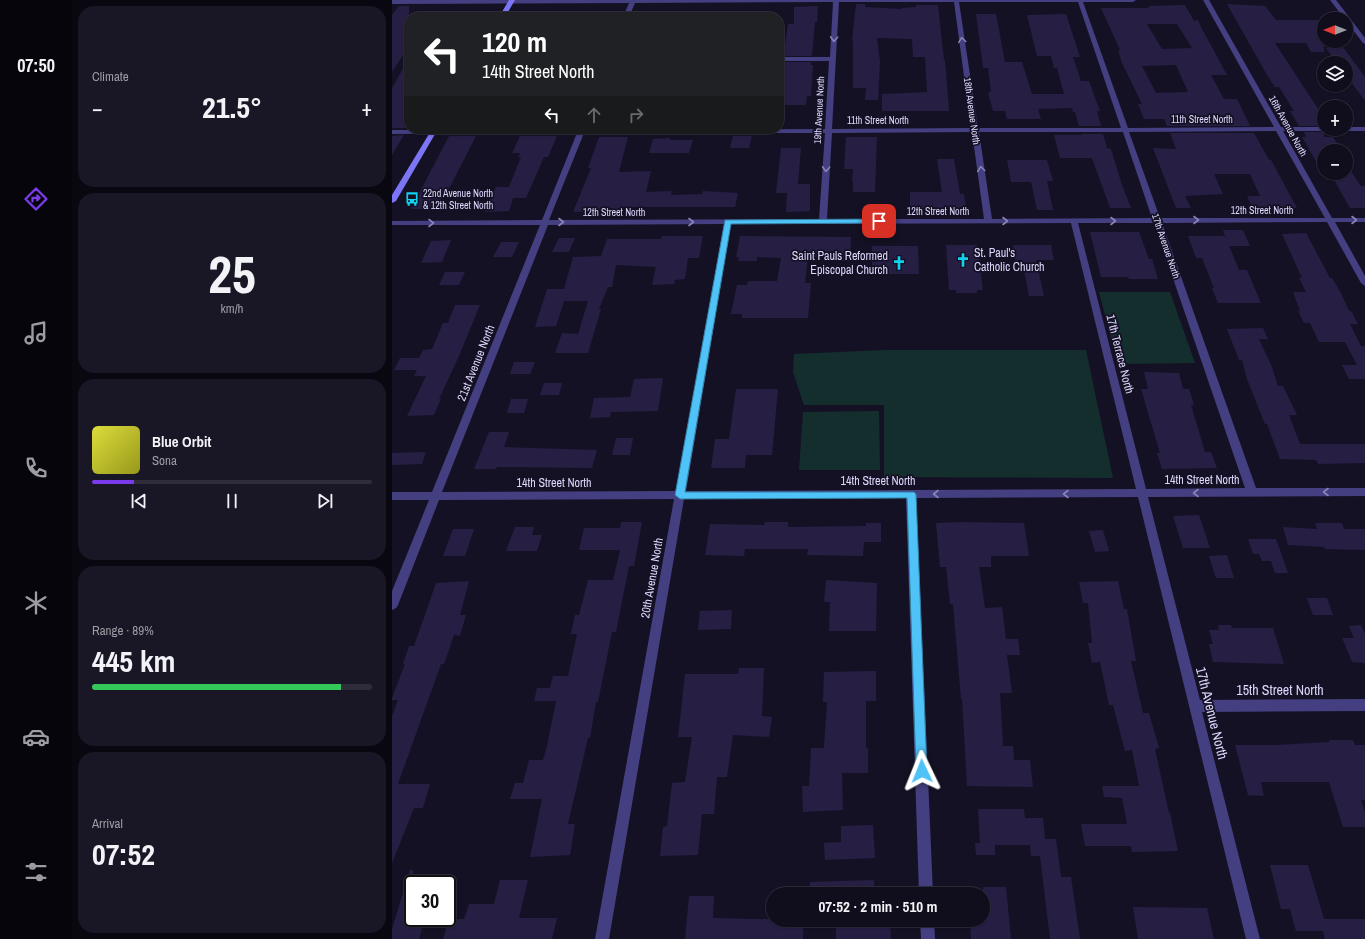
<!DOCTYPE html>
<meta charset="utf-8">
<style>
:root{--surface:#100d1c;--page:#191625;--text:#f1f3f6;--muted:#9c9ca3;--line:#302d3b;--accent:#7c3aed}
body{margin:0;font-family:"Archivo Narrow",sans-serif;background:var(--page);color:var(--text);height:100vh;display:flex;flex-direction:column;font-size:15px;white-space:nowrap}
*{box-sizing:border-box;margin:0}
p{font-size:13px;color:var(--muted)}
.icon{flex:none;width:22px;height:22px;fill:none;stroke:currentColor;stroke-width:2;stroke-linecap:round;stroke-linejoin:round}
.map{position:relative;flex:1;overflow:hidden}
.sheet{display:flex;flex-direction:column;gap:6px;padding:6px;background:#09070f;width:320px}
.sheet>*{flex:none}
.top-card{position:absolute;left:12px;top:12px;width:380px;height:122px;border-radius:16px;box-shadow:0 1px 3px #0004,0 0 0 1px var(--line);background:#202124;color:#fff;overflow:hidden}
.needle{width:26px;rotate:270deg}
.fabs{position:absolute;left:925px;top:12px;display:grid;gap:8px}
.fabs a{display:grid;place-items:center;width:36px;height:36px;border-radius:50%;background:var(--surface);box-shadow:0 1px 3px #0004,0 0 0 1px var(--line);font-size:20px}
.speed{position:absolute;left:12px;top:875px;display:flex;gap:8px;font-size:20px;font-weight:700;text-align:center}
.speed>*{display:grid;place-content:center;width:52px;height:52px;border-radius:50%;background:var(--surface);box-shadow:0 1px 3px #0004,0 0 0 1px var(--line);line-height:1}
.speed .limit{border:2px solid #111;border-radius:6px;background:#fff;color:#111}
.pin{position:absolute;display:grid;place-items:center;width:34px;height:34px;color:#fff;margin:-17px;border-radius:8px;box-shadow:0 2px 6px #0006}
.me{position:absolute;width:44px;margin:-22px;rotate:358deg;stroke-linejoin:round;filter:drop-shadow(0 0 3px #0008)}
.turn{display:flex;align-items:center;gap:14px;height:84px;padding:0 12px;font-size:18px}
.turn .icon{width:52px;height:52px;stroke-width:2.5}
.turn b{display:block;font-size:28px;line-height:34px}
.lanes{display:flex;align-items:center;height:38px;padding:0 12px;background:#0003;justify-content:center;gap:20px;direction:ltr}
.lanes .off{opacity:.35}
.big{font-size:30px;font-weight:700;line-height:1.1}
.sheet .widget{flex:1;display:flex;flex-direction:column;justify-content:center;gap:6px;min-width:0;padding:0 14px;border-radius:16px;background:var(--page)}
.sheet .dial{align-items:center;gap:0}
.dial b{font-size:52px;line-height:1}
.song{display:flex;align-items:center;gap:12px}
.cover{width:48px;height:48px;border-radius:6px;background:linear-gradient(135deg,hsl(60 70% 55%),hsl(60 70% 35%))}
.played{height:4px;border-radius:2px;background:linear-gradient(90deg,var(--accent) 15%,var(--line) 15%)}
.keys{display:flex;justify-content:space-around;direction:ltr}
.heat{display:flex;justify-content:space-between;align-items:center;font-size:22px;direction:ltr}
.charge{height:6px;border-radius:3px;background:linear-gradient(90deg,#34c759 89%,var(--line) 0)}
.trip{position:absolute;left:374px;top:887px;width:224px;height:40px;border-radius:20px;background:var(--surface);box-shadow:0 1px 3px #0004,0 0 0 1px var(--line);font-weight:700;line-height:40px;text-align:center}
main{display:flex;flex:1;min-height:0}
.menu{display:flex;flex-direction:column;width:72px;justify-content:space-around;align-items:center;background:#06050b;color:var(--muted)}
.menu .icon{width:28px;height:28px}
.menu .selected{color:var(--accent)}
.menu b{font-size:18px;color:var(--text)}
.map>svg:first-child{display:block}
.green{fill:#142e2e}
.building{fill:#271e44;fill-rule:evenodd}
.lines{fill:none;stroke-linecap:round;stroke-linejoin:round}
.street{fill:#443f80;fill-rule:evenodd}
.secondary{fill:#7c75f5;fill-rule:evenodd}
.oneway{stroke:#8983b8}
.route{fill:#4fc3f7;stroke:#337fa1}
.labels{text-anchor:middle;dominant-baseline:central;stroke-width:3.5;stroke-linejoin:round;paint-order:stroke}
.far-street-label{font-size:10px;fill:#ddd7fc;stroke:#151125}
.far-poi-label{font-size:10px;fill:#ddd7fc;stroke:#151125;text-anchor:start}
.poi-label{font-size:12px;fill:#ddd7fc;stroke:#151125;text-anchor:start}
.street-label{font-size:12px;fill:#ddd7fc;stroke:#151125}
.near-street-label{font-size:14px;fill:#ddd7fc;stroke:#151125}
</style>
<main>
<nav class="menu">
<b>07:50</b>
<svg class="icon selected" aria-label="directions" viewBox="0 0 24 24"><path d="M12 3l9 9-9 9-9-9zM9 14v-3h6M13 9l2 2-2 2"/></svg>
<svg class="icon" aria-label="music" viewBox="0 0 24 24"><path d="M9 18V5l10-2v13"/><circle cx="6" cy="18" r="3"/><circle cx="16" cy="16" r="3"/></svg>
<svg class="icon" aria-label="phone" viewBox="0 0 24 24"><path d="M5 4h4l2 5-3 2q2 4 5 5l2-3 5 2v4C11 20 4 13 5 4z"/></svg>
<svg class="icon" aria-label="climate" viewBox="0 0 24 24"><path d="M12 3v18M4 7l16 10M4 17L20 7"/></svg>
<svg class="icon" aria-label="car" viewBox="0 0 24 24"><path d="M5 17H2v-5l4-1 3-4h7l3 4 3 1v5h-3M9 17h6M6 11h13"/><circle cx="7" cy="17" r="2"/><circle cx="17" cy="17" r="2"/></svg>
<svg class="icon" aria-label="filters" viewBox="0 0 24 24"><path d="M4 7h16M4 17h16"/><circle cx="9" cy="7" r="2"/><circle cx="15" cy="17" r="2"/></svg>
</nav>
<section class="sheet">
<div class="widget"><p>Climate</p>
<div class="heat"><a>−</a><b class="big">21.5°</b><a>+</a></div>
</div>
<div class="widget dial"><b>25</b><p>km/h</p></div>
<div class="widget">
<div class="song"><i class="cover"></i><div><b>Blue Orbit</b><p>Sona</p></div></div>
<div class="played"></div>
<div class="keys"><svg class="icon" aria-label="previous" viewBox="0 0 24 24"><path d="M18 5L8 12l10 7zM5 5v14"/></svg><svg class="icon" aria-label="pause" viewBox="0 0 24 24"><path d="M8 5v14M16 5v14"/></svg><svg class="icon" aria-label="next" viewBox="0 0 24 24"><path d="M6 5l10 7-10 7zM19 5v14"/></svg></div>
</div>
<div class="widget"><p>Range · 89%</p><b class="big">445 km</b><div class="charge"></div></div>
<div class="widget"><p>Arrival</p><b class="big">07:52</b></div>
</section>
<div class="map">
<svg width="973" height="939" viewBox="0 0 973 939">
<rect width="100%" height="100%" fill="#151125"/>
<path class="green" d="M707 292H778L803 363 726 364Z
M492 350H694L721 478 492 477V405H412L401 372 402 354Z
M487 411 488 470H407L411 412Z"/>
<path class="building" d="M464 4H473V7L510 9V8L524 7V5H546L552 60H553L557 111H490V94L535 92 533 57H521L520 39 485 38 488 62 486 100H473L474 88H461V41H460Z
M835 4 873 6 884 20H932V52H919L914 43H883L932 118V126H907L898 111H902L887 87H883L875 75Z
M793 5 802 21 806 20 809 27 835 75H819L832 99H845L858 126H775L772 119H752L746 104H750L730 63 726 50H728L709 8H757L756 6ZM755 24H785L800 48 770 49ZM784 65 796 92 764 93 750 66Z
M7 6H17V46L0 72V15Z
M426 6 425 22H423L420 56H387V45H393L396 24H402V7Z
M584 14H604L613 62H630L640 94H672L665 68H662L659 56H645L635 15 674 14 688 57H681L689 81H697L708 111H705L709 126H687L683 112H681L680 108 646 109 649 119H615L613 111H601L596 92H599L596 68H591Z
M951 47 973 77V101L954 75V63H945L934 48Z
M17 58V128H0V88Z
M387 62H419V65H421L419 96H415L414 105H388L391 75H388L389 64Z
M912 132H932V137H941L950 151H932V173H954V164L969 186H973V208H958L942 180H935L910 137H914Z
M778 133H862L877 160H879L905 208 861 209 855 196H868L858 174H822L831 194 793 196 799 208H784L761 148 784 149Z
M689 134H711L715 148 719 149 730 185 739 208H718L700 158H668L662 135H690Z
M12 135 0 155V136Z
M57 136H84L60 183 44 209H19Z
M128 136H165L156 157H152L134 198H121L117 211 93 212 104 187H117L129 157H126L128 153H120Z
M341 136H360L357 148H338Z
M207 137H236L227 172 259 171 254 192 280 191 279 195 310 194 311 191 346 193 343 207H231L230 211 181 212 199 168H196Z
M454 137H485L483 192H461V181H460L461 169H452Z
M278 138V140H301L297 153H257L261 139Z
M389 148H409L406 184H418V211L394 212 395 193H384Z
M545 159H562L568 194H572L574 208H518V192H550Z
M615 160H655L661 181H655L661 210H645L639 182H619Z
M831 230H851L858 246H837Z
M698 232H747L757 259H760L766 279H737L736 277H709Z
M914 233 938 278H940L949 293 957 311H959L966 324H958L969 346H973V379H957L950 365H965L953 342H927L918 323H912L906 311H908L901 292H914L907 278H910L890 234Z
M270 236H311L307 258H296L293 279 283 280 282 284 260 285 264 267 224 265 220 287H216L207 309H209L196 353H163L170 333 186 334 196 301H172L164 326 143 327 155 289H172L181 257 209 256 215 239H269Z
M348 236 459 237 458 261H439V257H416L413 283H419L416 318H350V314H339L345 285H355L356 281H385L389 258 365 257V261H346L347 257H344Z
M796 236H833L847 270H855L869 303H826L820 288H822L810 258H804Z
M167 238H183L177 252H160Z
M59 240 50 262 29 263 39 241Z
M109 242H127L120 257H101Z
M554 245H585L591 290H585V293H564V290H557Z
M621 245H659L662 260H644L652 296H637L630 260H623Z
M480 246H526L527 274H480Z
M53 272H73L67 285H47Z
M63 305H88L67 356 47 399H49L42 415 15 416 34 376H22L25 370H2L8 358H27L31 350 40 349 51 323H56Z
M871 328 876 339H867L880 367 886 386H891L905 415H897L908 444H973V463L926 464 924 460 888 459 875 424H873L855 379 850 360H847L835 329Z
M122 362H143L138 374H118Z
M752 372 787 373 791 389H797L802 405H799L813 452H819L825 468 770 469 765 453H768L749 389H756Z
M271 378 266 411 219 412 218 417 198 418 202 398 238 397 242 379Z
M152 383H170L167 395H148Z
M344 389H386L380 455H354L353 468H319L323 439H337Z
M119 399H136L132 413H115Z
M97 432H117L112 447 205 450 200 468 105 467 104 469H82Z
M224 438H241L238 455H220Z
M34 452 30 464 0 465V453Z
M807 515 818 548H791L781 516Z
M229 522H250L242 566H237L224 632H220L206 702H204L198 738H196L176 824H183L178 855 138 857 150 799H118L123 783H131L137 760H151L155 746 164 701H142L145 688H158L161 676H176L185 634H179L183 615H187L196 580H221L228 550H187L192 528H228Z
M373 522H396V527L474 526V523H489V542H472L471 556 415 555 416 549H353L352 556 313 555 318 524 372 525Z
M568 522 632 523 637 556H599V567H587L593 608 610 607 614 639H626L628 655H615L620 693H608L611 746H621L622 760H638L641 787 575 786 570 699H569L561 604H558L554 567H548L544 523Z
M923 523H950L952 529H973V550L933 549 932 547 896 545 891 527 925 529Z
M123 527H142L140 535H150L145 551H114Z
M61 529H82L73 556H51Z
M711 530 717 551 703 552 697 531Z
M856 539H884L896 573H883L879 561H870L867 554H861Z
M835 555 842 578H824L817 556Z
M434 580 485 583 484 631H437L438 602H432Z
M77 581 68 615H74L68 636 62 635 52 664H49L6 784H38L31 808H22L0 863V716L6 700H0V698L13 664H11L17 646H22L44 583Z
M726 581 732 609H735L744 661H739L751 713H757L767 748 763 749 777 813H778L786 851 740 852 739 846H693L689 824H735L730 798 712 797 710 786H747L740 750 733 751 721 705H717L708 662 700 663 696 643H700L696 603H691L687 582Z
M915 598H935L941 615H921Z
M340 610 339 629 306 630 308 611Z
M826 625H839L840 628H881L892 664 821 662 817 644H821L817 630H827Z
M969 625 973 634V663L960 662 950 638H962L957 626Z
M347 668H372L370 716 380 717 377 737 341 735 335 777H325L322 814H310L306 855 268 856 271 827 275 826 280 783 293 782 300 737H286L293 674H346Z
M484 671V701H474V748H476V773H450L451 810 411 812 410 786H417L419 748H432L435 702H431L432 672Z
M937 740H961L963 745H973V800H969L973 812V827H951L937 782H869L872 796 856 795 843 745H885L937 742Z
M586 809H632L633 818H651L653 839H664L669 877H679L688 939H658L648 856H639L638 845H603V855H584L583 843H588Z
M481 825 483 858 433 860 432 843 449 842V826Z
M878 865H916L932 919H973V939H933L931 931H904L898 909H889Z
M18 870H21V918H33L27 939H0V929Z
M108 880H136L127 918H165L160 939H51L57 919H72L77 904H102Z
M482 880V894H417L418 882Z
M591 887H614L619 939H579L578 920H591Z
M297 896H322L321 918 411 920V939H293Z
M741 907 815 908 822 939H746Z
M444 920H494V924H498L499 939H444Z"/>
<g class="lines">
<path class="street" d="M0 0H744L741 2H691L736 128 882 127 811 0H817L889 127H932V129H954V127H973V131H891L940 218H973V222H943L973 276V286L969 283 935 222 770 223 864 488H973V496L756 497 808 700 973 699V711L810 712 868 939H854L746 497 524 498 541 894H527L514 498 292 499 217 939H203L282 499 47 500 6 605 4 608 0 610V591L37 500H0V492H40L148 225H0V221L150 220 185 133 0 134V130L433 129 437 61H387V57H438L441 2 243 3 237 17H231L237 3 0 4ZM447 2H562L579 128 440 129ZM567 2H686L729 128H586ZM884 131 933 218H768L737 132ZM580 132 592 219H435L440 133ZM587 132H731L760 218 600 219ZM192 133H433L427 219 157 220ZM679 223 744 489 294 491 339 224ZM686 223H762L853 488 754 489ZM332 224 284 491 50 492 156 225Z
M938 0H944L973 38V44L971 43Z
M528 920H542L543 939H529Z"/>
<path class="secondary" d="M117 0H123L113 17H107Z
M40 129H46L4 201 0 203V195Z"/>
</g>
<defs><path id="oneway-chevron" d="M-2-3.5L2.5 0L-2 3.5" fill="none" stroke-width="1.6" stroke-linecap="round" stroke-linejoin="round"/></defs>
<g class="oneway">
<use href="#oneway-chevron" transform="translate(442 39) rotate(93)"/>
<use href="#oneway-chevron" transform="translate(570 40) rotate(-98)"/>
<use href="#oneway-chevron" transform="translate(434 169) rotate(93)"/>
<use href="#oneway-chevron" transform="translate(589 169) rotate(-98)"/>
<use href="#oneway-chevron" transform="translate(804 220)"/>
<use href="#oneway-chevron" transform="translate(962 220)"/>
<use href="#oneway-chevron" transform="translate(613 221)"/>
<use href="#oneway-chevron" transform="translate(721 221)"/>
<use href="#oneway-chevron" transform="translate(169 222)"/>
<use href="#oneway-chevron" transform="translate(299 222)"/>
<use href="#oneway-chevron" transform="translate(39 223)"/>
<use href="#oneway-chevron" transform="translate(934 492) rotate(180)"/>
<use href="#oneway-chevron" transform="translate(804 493) rotate(180)"/>
<use href="#oneway-chevron" transform="translate(544 494) rotate(180)"/>
<use href="#oneway-chevron" transform="translate(674 494) rotate(180)"/>
</g>
<path class="route" d="M487 219 489 220V223L339 224 293 492H522L524 494 535 771 534 775 530 777 525 775 524 771 515 498 288 499 283 495 333 220Z"/>
<defs>
<symbol id="bus-bare" viewBox="-9 -9 18 18"><path d="M-5-6H5V4H4V6H2V4H-2V6H-4V4H-5ZM-3.5-4V0h7V-4ZM-3.5 1.2v1.5H-2V1.2ZM2 1.2v1.5H3.5V1.2Z" fill="#11d1ee" stroke="#151125" stroke-width="2.5" paint-order="stroke"/></symbol>
<symbol id="church-bare" viewBox="-9 -9 18 18"><path d="M-1.2-6h2.4v3.5h3.3v2.4h-3.3V6h-2.4V-.1h-3.3v-2.4h3.3Z" fill="#11d1ee" stroke="#151125" stroke-width="2.5" paint-order="stroke"/></symbol>
</defs>
<g fill-rule="evenodd">
<use href="#bus-bare" x="10" y="189" width="20" height="20"/>
<use href="#church-bare" x="561" y="250" width="20" height="20"/>
<use href="#church-bare" x="497" y="253" width="20" height="20"/>
</g>
<g class="labels">
<g class="far-street-label">
<text transform="translate(427 110) rotate(-87)">19th Avenue North</text>
<text transform="translate(580 111) rotate(82)">18th Avenue North</text>
<text x="810" y="119">11th Street North</text>
<text x="486" y="120">11th Street North</text>
<text transform="translate(896 126) rotate(61)">16th Avenue North</text>
<text x="870" y="210">12th Street North</text>
<text x="546" y="211">12th Street North</text>
<text x="222" y="212">12th Street North</text>
<text transform="translate(774 246) rotate(71)">17th Avenue North</text>
</g>
<g class="far-poi-label">
<text x="31" y="193">22nd Avenue North<tspan x="31" dy="12">&amp; 12th Street North</tspan></text>
</g>
<g class="poi-label">
<text x="582" y="253">St. Paul's<tspan x="582" dy="14">Catholic Church</tspan></text>
<text x="496" y="256" text-anchor="end">Saint Pauls Reformed<tspan x="496" dy="14">Episcopal Church</tspan></text>
</g>
<g class="street-label">
<text transform="translate(728 354) rotate(76)">17th Terrace North</text>
<text transform="translate(84 363) rotate(-68)">21st Avenue North</text>
<text x="810" y="480">14th Street North</text>
<text x="486" y="481">14th Street North</text>
<text x="162" y="483">14th Street North</text>
<text transform="translate(260 578) rotate(-80)">20th Avenue North</text>
</g>
<g class="near-street-label">
<text x="888" y="690">15th Street North</text>
<text transform="translate(820 713) rotate(76)">17th Avenue North</text>
</g>
</g>
</svg>
<div class="fabs">
<a><svg class="needle" viewBox="-14 -14 28 28"><path d="M0-13l5 13h-10z" fill="#e53935"/><path d="M0 13l5-13h-10z" fill="#9c9ca3"/></svg></a>
<a><svg class="icon" aria-label="layers" viewBox="0 0 24 24"><path d="M12 4l9 5-9 5-9-5zM3 14l9 5 9-5"/></svg></a>
<a>+</a>
<a>−</a>
</div>
<div class="speed"><div class="limit">30</div></div>
<div class="pin" style="left:487px;top:221px;background:#d93025"><svg class="icon" aria-label="arrive" viewBox="0 0 24 24"><path d="M6 21V4h12l-3 4 3 4H6"/></svg></div>
<svg class="me" style="left:530px;top:771px" viewBox="-20 -20 40 40"><path d="M0-17L14 15 0 8-14 15z" fill="#4fc3f7" stroke="#fff" stroke-width="4"/></svg>
<div class="trip">07:52 · 2 min · 510 m</div>
<div class="top-card">
<div class="turn"><svg class="icon" aria-label="left" viewBox="0 0 24 24"><path d="M17 20v-9H6M10 6l-5 5 5 5"/></svg><div><b>120 m</b>14th Street North</div></div>
<div class="lanes"><svg class="icon" aria-label="left" viewBox="0 0 24 24"><path d="M17 20v-9H6M10 6l-5 5 5 5"/></svg><svg class="icon off" aria-label="ahead" viewBox="0 0 24 24"><path d="M12 20V5M6 11l6-6 6 6"/></svg><svg class="icon off" aria-label="right" viewBox="0 0 24 24"><path d="M7 20v-9h11M14 6l5 5-5 5"/></svg></div>
</div>
</div>
</main>
